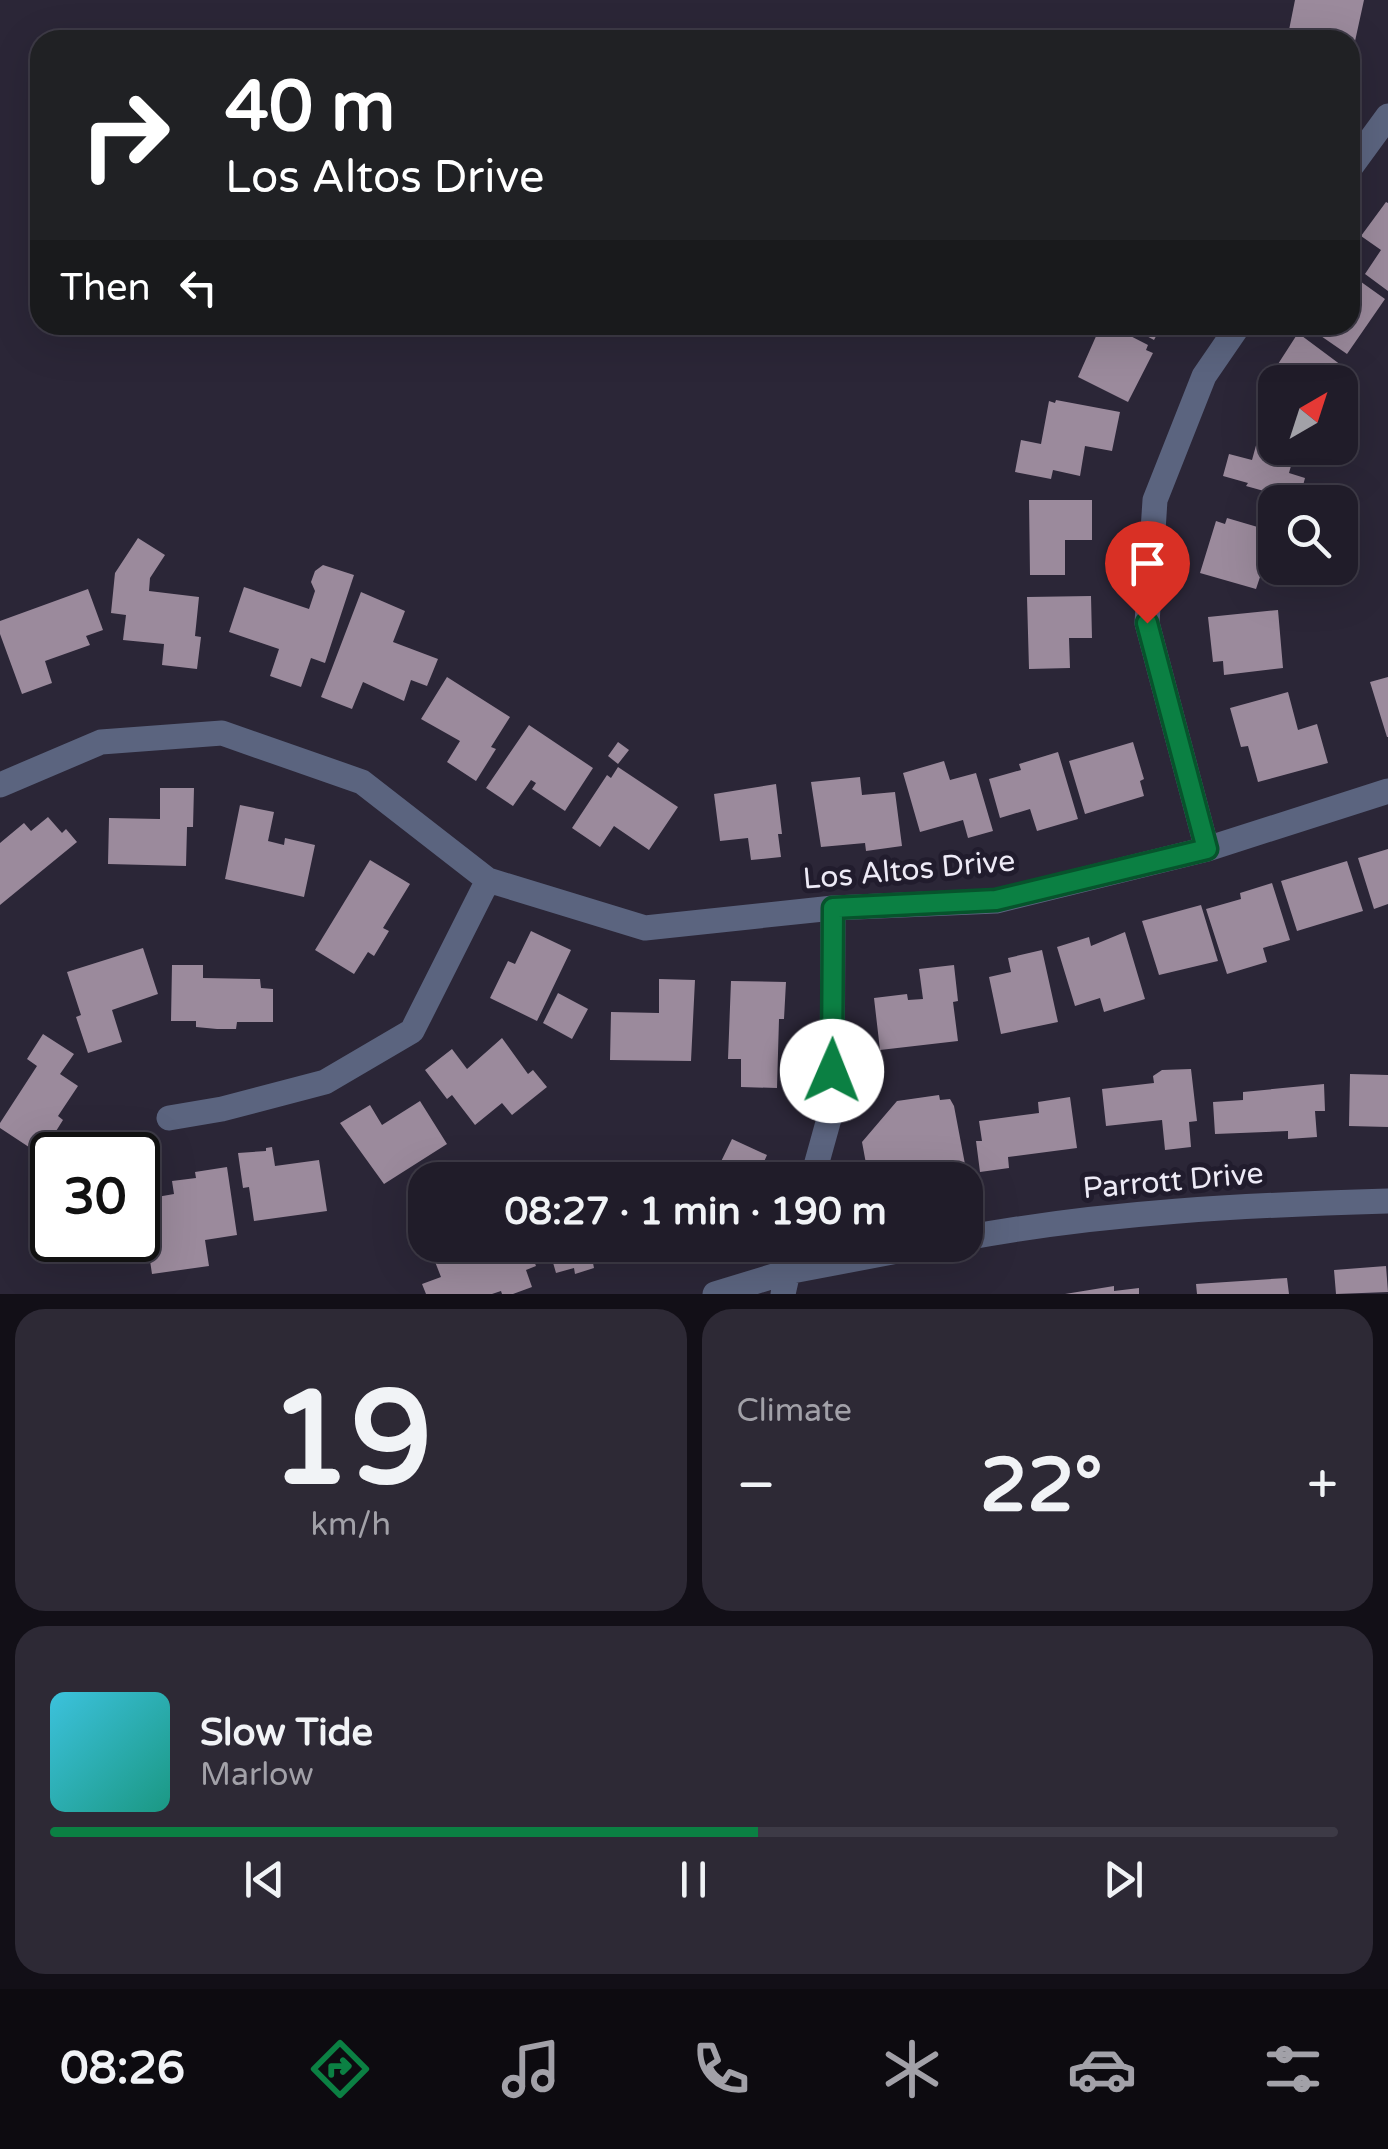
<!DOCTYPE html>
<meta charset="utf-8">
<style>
:root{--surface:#201c29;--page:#2d2935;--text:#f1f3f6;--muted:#a2a1a8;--line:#3d3a46;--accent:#0b8043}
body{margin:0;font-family:"Varela Round",sans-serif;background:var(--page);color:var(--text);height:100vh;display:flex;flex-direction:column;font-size:38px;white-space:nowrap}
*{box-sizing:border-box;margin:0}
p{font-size:32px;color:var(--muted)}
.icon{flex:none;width:55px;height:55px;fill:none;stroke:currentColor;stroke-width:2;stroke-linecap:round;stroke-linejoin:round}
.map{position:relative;height:1294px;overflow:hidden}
.panel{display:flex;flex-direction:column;gap:15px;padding:15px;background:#120f17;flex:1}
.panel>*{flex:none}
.top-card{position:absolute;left:30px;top:30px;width:1330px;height:305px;border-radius:30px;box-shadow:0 10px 40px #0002,0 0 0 2px var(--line);background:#202124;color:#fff;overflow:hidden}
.needle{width:65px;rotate:39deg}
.buttons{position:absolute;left:1258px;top:365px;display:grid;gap:20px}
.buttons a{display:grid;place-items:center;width:100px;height:100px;border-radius:20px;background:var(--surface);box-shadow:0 10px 40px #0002,0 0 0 2px var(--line);font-size:50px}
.speed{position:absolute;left:30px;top:1132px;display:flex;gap:20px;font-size:50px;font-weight:700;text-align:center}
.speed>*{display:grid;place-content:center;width:130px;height:130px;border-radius:50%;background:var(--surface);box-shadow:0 10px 40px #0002,0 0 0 2px var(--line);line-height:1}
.speed .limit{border:5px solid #111;border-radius:15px;background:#fff;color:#111}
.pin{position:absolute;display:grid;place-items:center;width:85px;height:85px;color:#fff;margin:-102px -42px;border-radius:50% 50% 50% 0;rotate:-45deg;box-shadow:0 0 10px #0007}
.pin .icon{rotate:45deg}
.me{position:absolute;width:110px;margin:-55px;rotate:1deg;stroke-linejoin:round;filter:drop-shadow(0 0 8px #0008)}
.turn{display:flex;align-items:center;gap:35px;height:210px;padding:0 30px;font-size:45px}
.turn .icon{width:130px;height:130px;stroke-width:2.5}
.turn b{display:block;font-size:70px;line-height:85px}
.then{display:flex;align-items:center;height:95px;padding:0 30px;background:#0003;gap:20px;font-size:38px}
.big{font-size:75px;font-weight:700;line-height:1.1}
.panel .card{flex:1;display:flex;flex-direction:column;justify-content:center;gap:15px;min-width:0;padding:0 35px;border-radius:30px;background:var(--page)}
.panel .dial{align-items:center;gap:0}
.dial b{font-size:130px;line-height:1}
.song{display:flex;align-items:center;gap:30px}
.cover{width:120px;height:120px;border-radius:15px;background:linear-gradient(135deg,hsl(190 70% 55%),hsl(170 70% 35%))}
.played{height:10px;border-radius:5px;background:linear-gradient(90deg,var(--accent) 55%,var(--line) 55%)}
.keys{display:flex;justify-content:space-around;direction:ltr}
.heat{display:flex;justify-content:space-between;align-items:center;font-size:55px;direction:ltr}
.panel .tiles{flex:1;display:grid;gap:15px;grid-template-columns:1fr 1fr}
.card:last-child{grid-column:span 2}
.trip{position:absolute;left:408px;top:1162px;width:575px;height:100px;border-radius:30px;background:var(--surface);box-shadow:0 10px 40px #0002,0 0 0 2px var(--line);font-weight:700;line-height:100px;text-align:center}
.tabs{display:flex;height:160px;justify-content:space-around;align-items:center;background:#0d0b10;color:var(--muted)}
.tabs .icon{width:70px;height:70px}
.tabs .active{color:var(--accent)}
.tabs b{font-size:45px;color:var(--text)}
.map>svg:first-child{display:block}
.building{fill:#9b8a9c}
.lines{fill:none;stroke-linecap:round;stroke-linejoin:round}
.minor{stroke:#5b647f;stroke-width:25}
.route-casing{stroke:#07532c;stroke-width:25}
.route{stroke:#0b8043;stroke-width:18}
.labels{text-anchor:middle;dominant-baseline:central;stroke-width:10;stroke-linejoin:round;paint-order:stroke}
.street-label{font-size:30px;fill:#edeaf6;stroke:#211c2d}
</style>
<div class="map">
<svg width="1388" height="1294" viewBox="0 0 1388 1294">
<rect width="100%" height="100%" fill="#2b2637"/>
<path class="building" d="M1295 0H1364L1352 55 1350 40H1317L1318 36 1289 30Z
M1386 202 1388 203V291L1365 274 1381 250 1361 236Z
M1350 274 1385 299 1347 354 1305 325H1350Z
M1101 325H1109L1148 345 1146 350 1153 353 1128 402 1078 377Z
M1126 325H1162L1154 340Z
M1298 333 1345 368 1335 382H1275V403L1260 392Z
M1056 400 1120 412 1112 451 1085 446 1080 476 1053 470 1051 479 1015 472 1021 440 1041 444 1049 401 1055 403Z
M1260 431 1275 435V448H1296L1289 473 1305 478 1299 501 1246 486 1248 483 1223 476 1229 454 1252 460Z
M1029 500H1092V540H1065V575H1030Z
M1227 518 1275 532 1256 589 1200 573 1216 521 1225 524Z
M138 538 165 555 150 578 149 591 199 597 195 636 201 637 197 669 162 665 164 644 123 640 126 615 111 613 115 573Z
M323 565 354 575 325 663 311 658 301 687 270 676 279 649 229 632 244 587 309 609 315 591 311 582 315 571Z
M88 589 103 630 86 636 90 645 45 661 52 683 22 694 0 634V621Z
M361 592 405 611 393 642 438 659 427 686 411 680 404 701 363 682 352 709 321 697Z
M1091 596 1092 638H1069L1070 668 1029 669 1027 597Z
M1278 610 1283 668 1224 675 1223 661 1213 662 1208 617Z
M447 677 510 717 491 747 496 749 476 781 447 762 460 741 421 719Z
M1388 677V737H1387L1370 682Z
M1288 692 1298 730 1317 724 1328 763 1258 782 1248 746 1241 747 1230 708Z
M529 725 593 768 565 811 532 789 536 783 531 780 513 806 486 788Z
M618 742 629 750 618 764 608 756Z
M1133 742 1144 779 1140 781 1144 796 1085 814 1069 761Z
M1058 752 1078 819 1037 831 1030 809 1000 818 989 779 1021 770 1019 764Z
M944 761 950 780 976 773 993 831 968 838 963 820 920 832 903 773Z
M618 767 678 807 649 850 614 826 600 847 572 828 607 775 611 778Z
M860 777 862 795 895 792 902 846 866 851 865 843 821 847 811 782Z
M776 784 782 834H778L781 857 751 860 748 838 720 841 714 794Z
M160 788H194L193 827H187L186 866 108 864 109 818 160 819Z
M240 805 274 812 268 841 284 845 285 838 315 845 304 897 225 879Z
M48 817 62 833 66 829 77 842 0 905V843L24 823 31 831Z
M1388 849V904L1374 909 1358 858Z
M370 860 410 884 383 928 389 931 374 956 368 952 354 974 315 950Z
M1347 861 1363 911 1297 931 1281 881Z
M1272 883 1290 940 1263 948 1267 962 1227 974 1206 909 1241 899 1240 893Z
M1201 905 1218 961 1159 975 1142 921Z
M531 931 571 950 537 1021 490 998 508 961 515 964Z
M1125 932 1145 999 1104 1012 1100 998 1075 1006 1057 947 1089 937 1091 946Z
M143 948 158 994 112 1010 122 1042 88 1053 76 1017 81 1015 67 972Z
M1042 950 1058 1022 1001 1034 989 977 1011 972 1008 958Z
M172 965H203V978L260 979 261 988 273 989V1022H237L236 1029H217L196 1027V1021H171Z
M954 965 958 1001 953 1002 958 1041 880 1050 874 998 907 994 908 1000 923 999 919 969Z
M659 979 695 980 691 1061 610 1060 611 1012 659 1013Z
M731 981 786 982 784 1019H779L777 1088 741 1087V1059H728Z
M558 993 588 1009 572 1039 543 1023Z
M43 1034 74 1054 60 1074 78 1086 58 1116 63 1120 41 1155 0 1128V1123L37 1066 27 1059Z
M502 1038 528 1074 533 1070 547 1087 512 1115 502 1103 475 1125 452 1095 447 1099 425 1070 452 1049 467 1069Z
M1191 1069 1197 1121 1189 1122 1191 1147 1165 1150 1162 1120 1106 1126 1102 1089 1154 1083 1153 1076 1162 1070Z
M1350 1074 1388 1075V1127L1349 1126Z
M1324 1084 1325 1111H1315L1317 1137 1288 1139V1131L1215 1134 1213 1102 1243 1100V1092Z
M939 1095 940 1100 950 1099 954 1106 968 1180H876L874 1168 867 1169 862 1142 897 1101Z
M1070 1097 1077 1148 1008 1157 1009 1168 980 1172 976 1141H982L979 1121 1039 1113 1038 1102Z
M420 1101 447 1144 384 1184 340 1123 370 1105 382 1125Z
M732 1139 767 1155 756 1180H712Z
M97 1143 102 1155H70Z
M272 1147 275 1166 319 1160 327 1211 254 1221 249 1187 243 1188 238 1153 266 1151V1148Z
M227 1167 237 1235 205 1240 209 1266 152 1274 148 1247H153L148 1216 155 1215 153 1202 158 1201 157 1197 174 1194 172 1181 196 1178 195 1172Z
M87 1240H128L94 1255Z
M459 1245H473L477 1254 503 1245H528L536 1266 526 1270 532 1287 513 1294H502L501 1291 492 1294H426L422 1284 441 1277 432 1254Z
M548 1245H649V1246L593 1263 594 1268 575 1274 574 1268 556 1273Z
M1386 1266 1388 1292 1336 1294 1334 1270Z
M1287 1278 1289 1294H1197L1196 1284Z
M1114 1286V1291L1139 1288V1294H1065Z"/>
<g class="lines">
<path class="minor" d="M1350 168 1388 116
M0 785 101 742 222 733 362 782 488 880 645 928 833 908 996 901 1207 849 1388 791
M1207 849 1147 623 1155 500 1204 376 1239 325
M169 1118 222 1109 325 1082 412 1031 488 880
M812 1180 832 1108 833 908
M965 1238C1104 1212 1247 1205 1388 1201
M715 1294 787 1272 929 1245
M783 1294 794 1245"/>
</g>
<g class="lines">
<defs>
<path id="route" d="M832 1071 833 908 996 900 1207 849 1147 623"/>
</defs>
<use href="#route" class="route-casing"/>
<use href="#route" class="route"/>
</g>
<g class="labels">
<g class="street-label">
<text transform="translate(909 870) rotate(-5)">Los Altos Drive</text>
<text transform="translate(1173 1181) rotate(-5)">Parrott Drive</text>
</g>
</g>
</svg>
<div class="buttons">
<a><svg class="needle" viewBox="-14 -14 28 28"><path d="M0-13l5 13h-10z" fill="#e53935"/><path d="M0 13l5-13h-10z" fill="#a2a1a8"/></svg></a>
<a><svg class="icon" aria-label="search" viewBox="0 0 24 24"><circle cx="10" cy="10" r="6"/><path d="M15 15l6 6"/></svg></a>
</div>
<div class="speed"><div class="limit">30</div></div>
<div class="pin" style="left:1147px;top:623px;background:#d93025"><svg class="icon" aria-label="arrive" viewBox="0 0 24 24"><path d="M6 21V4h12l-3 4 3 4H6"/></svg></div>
<svg class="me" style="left:832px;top:1071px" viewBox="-20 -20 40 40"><circle r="19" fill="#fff"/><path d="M0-13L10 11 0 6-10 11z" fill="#0b8043"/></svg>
<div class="trip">08:27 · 1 min · 190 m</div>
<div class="top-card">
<div class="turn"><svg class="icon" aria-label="right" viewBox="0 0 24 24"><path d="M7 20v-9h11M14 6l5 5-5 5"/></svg><div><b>40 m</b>Los Altos Drive</div></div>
<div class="then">Then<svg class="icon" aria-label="left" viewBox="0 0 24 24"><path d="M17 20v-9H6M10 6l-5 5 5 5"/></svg></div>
</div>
</div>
<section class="panel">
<div class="tiles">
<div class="card dial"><b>19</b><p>km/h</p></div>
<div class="card"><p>Climate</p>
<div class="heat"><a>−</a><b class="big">22°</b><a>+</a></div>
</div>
<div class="card">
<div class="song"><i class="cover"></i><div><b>Slow Tide</b><p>Marlow</p></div></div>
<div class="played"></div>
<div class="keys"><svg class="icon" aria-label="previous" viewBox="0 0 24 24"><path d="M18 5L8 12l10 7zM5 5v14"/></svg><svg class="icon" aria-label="pause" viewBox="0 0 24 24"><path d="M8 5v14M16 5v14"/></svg><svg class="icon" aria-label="next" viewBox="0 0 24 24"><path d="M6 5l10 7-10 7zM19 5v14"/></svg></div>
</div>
</div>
</section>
<nav class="tabs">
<b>08:26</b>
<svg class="icon active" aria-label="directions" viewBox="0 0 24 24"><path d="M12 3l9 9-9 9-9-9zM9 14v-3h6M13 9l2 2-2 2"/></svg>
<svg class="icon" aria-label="music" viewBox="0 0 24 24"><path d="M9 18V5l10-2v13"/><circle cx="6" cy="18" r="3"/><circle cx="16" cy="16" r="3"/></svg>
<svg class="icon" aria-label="phone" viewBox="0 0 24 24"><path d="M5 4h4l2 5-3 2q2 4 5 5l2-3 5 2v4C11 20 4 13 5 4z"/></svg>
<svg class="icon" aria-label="climate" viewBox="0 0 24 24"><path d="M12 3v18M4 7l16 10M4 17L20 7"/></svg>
<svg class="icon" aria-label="car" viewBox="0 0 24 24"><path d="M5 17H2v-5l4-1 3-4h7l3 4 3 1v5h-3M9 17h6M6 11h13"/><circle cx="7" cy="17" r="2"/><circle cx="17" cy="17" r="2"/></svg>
<svg class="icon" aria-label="filters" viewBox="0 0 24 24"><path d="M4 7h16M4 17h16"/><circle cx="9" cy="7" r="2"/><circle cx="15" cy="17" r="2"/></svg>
</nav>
